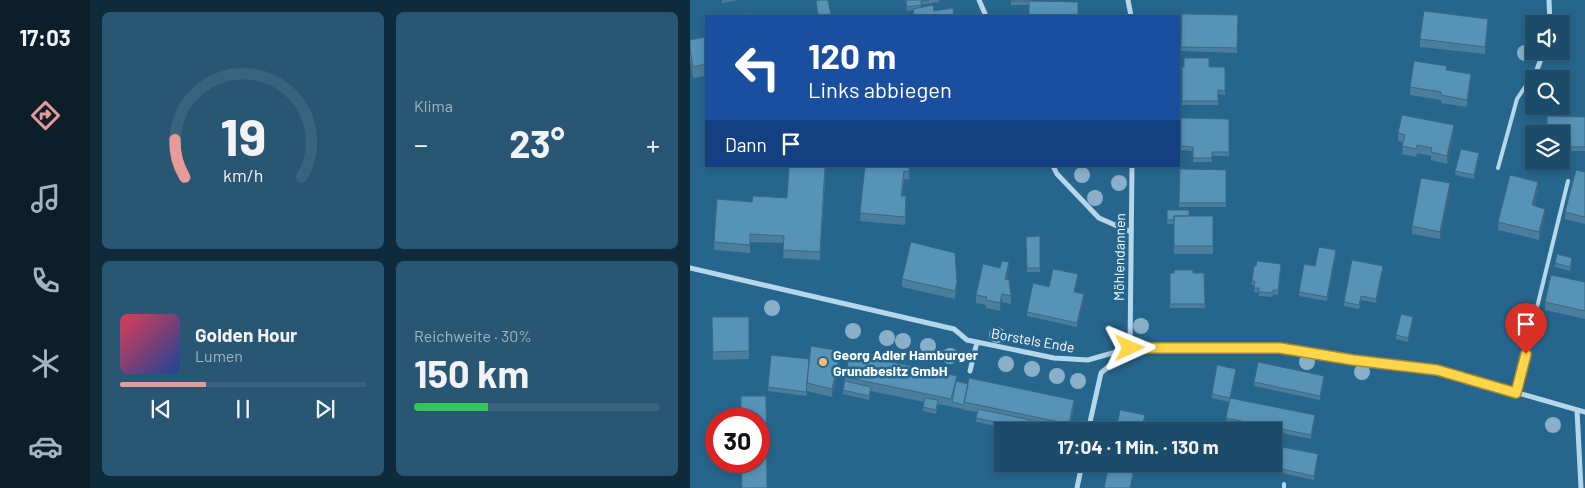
<!DOCTYPE html>
<html lang="de">
<meta charset="utf-8">
<style>
:root{--surface:#1c4c6a;--page:#295672;--text:#f1f3f6;--muted:#a0b4c1;--line:#3a637e;--accent:#e69b98}
body{margin:0;font-family:Barlow,sans-serif;background:var(--page);color:var(--text);height:100vh;display:flex;flex-direction:column;font-size:19px;white-space:nowrap}
*{box-sizing:border-box;margin:0}
p{font-size:16px;color:var(--muted)}
.icon{flex:none;width:28px;height:28px;fill:none;stroke:currentColor;stroke-width:2;stroke-linecap:round;stroke-linejoin:round}
.map{position:relative;flex:1;overflow:hidden}
.sheet{display:flex;flex-direction:column;gap:12px;padding:12px;background:#0f2a3a;width:600px}
.sheet>*{flex:none}
.top-card{position:absolute;left:15px;top:15px;width:475px;height:152px;border-radius:0px;box-shadow:0 2px 8px #0003,0 0 0 1px var(--line);background:#1a4fa0;color:#fff;overflow:hidden}
.buttons{position:absolute;left:835px;top:15px;display:grid;gap:10px}
.buttons a{display:grid;place-items:center;width:45px;height:45px;border-radius:0px;background:var(--surface);box-shadow:0 2px 8px #0003,0 0 0 1px var(--line);font-size:25px}
.speed{position:absolute;left:15px;top:408px;display:flex;gap:10px;font-size:25px;font-weight:700;text-align:center}
.speed>*{display:grid;place-content:center;width:65px;height:65px;border-radius:50%;background:var(--surface);box-shadow:0 2px 8px #0003,0 0 0 1px var(--line);line-height:1}
.speed .limit{border:8px solid #d22;background:#fff;color:#111}
.pin{position:absolute;display:grid;place-items:center;width:42px;height:42px;color:#fff;margin:-51px -21px;border-radius:50% 50% 50% 0;rotate:-45deg;box-shadow:0 0 5px #0007}
.pin .icon{rotate:45deg}
.me{position:absolute;width:55px;margin:-28px;rotate:89deg;stroke-linejoin:round;filter:drop-shadow(0 0 4px #0008)}
.turn{display:flex;align-items:center;gap:18px;height:105px;padding:0 20px;font-size:22px}
.turn .icon{width:65px;height:65px;stroke-width:2.5}
.turn b{display:block;font-size:35px;line-height:42px}
.then{display:flex;align-items:center;height:48px;padding:0 20px;background:#0003;gap:10px;font-size:19px}
.big{font-size:38px;font-weight:700;line-height:1.1}
.sheet .widget{flex:1;display:flex;flex-direction:column;justify-content:center;gap:8px;min-width:0;padding:0 18px;border-radius:8px;background:var(--page)}
.sheet .dial{align-items:center;gap:0}
.dial svg{height:130px;overflow:visible;fill:none;stroke:var(--line);stroke-width:7;stroke-linecap:round;text-anchor:middle}
.dial text{fill:var(--text);stroke:none}
.song{display:flex;align-items:center;gap:15px}
.cover{width:60px;height:60px;border-radius:8px;background:linear-gradient(135deg,hsl(350 70% 55%),hsl(220 70% 35%))}
.played{height:5px;border-radius:2px;background:linear-gradient(90deg,var(--accent) 35%,var(--line) 35%)}
.keys{display:flex;justify-content:space-around;direction:ltr}
.heat{display:flex;justify-content:space-between;align-items:center;font-size:28px;direction:ltr}
.charge{height:8px;border-radius:4px;background:linear-gradient(90deg,#34c759 30%,var(--line) 0)}
.sheet .tiles{flex:1;display:grid;gap:12px;grid-template-columns:repeat(2,1fr)}
.trip{position:absolute;left:304px;top:422px;width:288px;height:50px;border-radius:0px;background:var(--surface);box-shadow:0 2px 8px #0003,0 0 0 1px var(--line);font-weight:700;line-height:50px;text-align:center}
main{display:flex;flex:1;min-height:0}
.dock{display:flex;flex-direction:column;width:90px;justify-content:space-around;align-items:center;background:#0b1e2a;color:var(--muted)}
.dock .icon{width:35px;height:35px}
.dock .on{color:var(--accent)}
.dock b{font-size:22px;color:var(--text)}
.map>svg:first-child{display:block}
.lines{fill:none;stroke-linecap:round;stroke-linejoin:round}
.lane{stroke:#b5d7eb;stroke-width:4}
.street{stroke:#b5d7eb;stroke-width:5}
.tree{fill:#89b0c8}
.wall{fill:#4b7e9d}
.shaded-wall{fill:#3d6780}
.building{fill:#5793b7;stroke:#3d6780}
.route-casing{stroke:#a68a30;stroke-width:12}
.route{stroke:#ffd54a;stroke-width:9}
.poi-dot{fill:#f4ba7a;stroke:#26668d;stroke-width:2}
.labels{text-anchor:middle;dominant-baseline:central;stroke-width:5;stroke-linejoin:round;paint-order:stroke}
.street-label{font-size:14px;fill:#fff;stroke:#26668d}
.poi-label{font-size:14px;font-weight:bold;fill:#fff;stroke:#26668d;text-anchor:start}
</style>
<main>
<nav class="dock">
<b>17:03</b>
<svg class="icon on" aria-label="directions" viewBox="0 0 24 24"><path d="M12 3l9 9-9 9-9-9zM9 14v-3h6M13 9l2 2-2 2"/></svg>
<svg class="icon" aria-label="music" viewBox="0 0 24 24"><path d="M9 18V5l10-2v13"/><circle cx="6" cy="18" r="3"/><circle cx="16" cy="16" r="3"/></svg>
<svg class="icon" aria-label="phone" viewBox="0 0 24 24"><path d="M5 4h4l2 5-3 2q2 4 5 5l2-3 5 2v4C11 20 4 13 5 4z"/></svg>
<svg class="icon" aria-label="climate" viewBox="0 0 24 24"><path d="M12 3v18M4 7l16 10M4 17L20 7"/></svg>
<svg class="icon" aria-label="car" viewBox="0 0 24 24"><path d="M5 17H2v-5l4-1 3-4h7l3 4 3 1v5h-3M9 17h6M6 11h13"/><circle cx="7" cy="17" r="2"/><circle cx="17" cy="17" r="2"/></svg>
</nav>
<section class="sheet">
<div class="tiles">
<div class="widget dial"><svg viewBox="0 0 100 80">
<path d="M14 69A42 42 0 1 1 86 69"/>
<path d="M14 69A42 42 0 0 1 8 46" stroke="#e69b98"/>
<text x="50" y="56" font-size="32" font-weight="700">19</text>
<text x="50" y="72" font-size="11">km/h</text>
</svg></div>
<div class="widget"><p>Klima</p>
<div class="heat"><a>−</a><b class="big">23°</b><a>+</a></div>
</div>
<div class="widget">
<div class="song"><i class="cover"></i><div><b>Golden Hour</b><p>Lumen</p></div></div>
<div class="played"></div>
<div class="keys"><svg class="icon" aria-label="previous" viewBox="0 0 24 24"><path d="M18 5L8 12l10 7zM5 5v14"/></svg><svg class="icon" aria-label="pause" viewBox="0 0 24 24"><path d="M8 5v14M16 5v14"/></svg><svg class="icon" aria-label="next" viewBox="0 0 24 24"><path d="M6 5l10 7-10 7zM19 5v14"/></svg></div>
</div>
<div class="widget"><p>Reichweite · 30%</p><b class="big">150 km</b><div class="charge"></div></div>
</div>
</section>
<div class="map">
<svg width="895" height="488" viewBox="0 0 895 488">
<rect width="100%" height="100%" fill="#26668d"/>
<g class="lines">
<path class="lane" d="M808 168 827 99 848 67
M826 393 878 181
M594 484V488"/>
<path class="street" d="M289 0 296 16
M438 0 441 16
M859 0 860 24
M848 67 854 51
M363 166 367 174 409 218 441 232
M0 268 264 329 277 340 364 358 398 360 440 348H590L663 360 747 370 895 412
M280 371 287 342
M887 410 891 488
M398 431 411 373 440 348 442 166
M387 488 392 464"/>
</g>
<g class="tree">
<circle cx="835" cy="53" r="8"/>
<circle cx="392" cy="175" r="8"/>
<circle cx="429" cy="183" r="8"/>
<circle cx="405" cy="198" r="8"/>
<circle cx="82" cy="308" r="8"/>
<circle cx="451" cy="326" r="8"/>
<circle cx="163" cy="331" r="8"/>
<circle cx="307" cy="335" r="8"/>
<circle cx="197" cy="338" r="8"/>
<circle cx="213" cy="341" r="8"/>
<circle cx="238" cy="346" r="8"/>
<circle cx="260" cy="356" r="8"/>
<circle cx="617" cy="362" r="8"/>
<circle cx="316" cy="364" r="8"/>
<circle cx="342" cy="369" r="8"/>
<circle cx="672" cy="372" r="8"/>
<circle cx="367" cy="376" r="8"/>
<circle cx="388" cy="381" r="8"/>
<circle cx="863" cy="425" r="8"/>
</g>
<path class="wall" d="M32 0H49L32 3Z
M215 0H249V2L231 5V7L264 16H223V10L217 11Z
M321 0H340L339 5H321Z
M492 14 548 15 547 53 491 51Z
M798 26 795 54 730 47V39Z
M16 37V76L3 78 0 59V40Z
M492 67H535V95L528 94V105H492Z
M757 70 781 82 777 107 751 103V100L720 95V87Z
M895 117V151H871V134Z
M491 118 539 119V156H522V162H503V151L491 150Z
M708 133H764L757 164 741 160V156L727 153 726 157 712 154 713 142 708 141Z
M789 157 784 179 765 175V171Z
M136 166 130 260 93 258 94 243 60 242V253L24 250V242L62 202 97 198Z
M175 166H220L219 180 214 179 212 196 216 204 215 225 170 221Z
M490 169 536 170V207H489Z
M895 172V224L875 219V212Z
M848 190 844 206 855 216 849 240 808 230V222Z
M760 191 750 239 722 234V226Z
M477 210 499 216H523V254H484V224H477Z
M350 236V272H337L336 237Z
M646 254 637 301 609 296V292L625 266Z
M882 262 880 271 865 267V263Z
M591 268 588 295 583 294 582 297 569 296V293L564 292V285H562V281Z
M319 270 317 279 321 296V304L312 302 310 311 296 308V305L286 303V295Z
M693 270 686 303 671 300 669 309 654 306V302Z
M480 273H514L515 308H480Z
M388 278 384 293 394 299 387 327 337 316V312L359 287Z
M212 279 267 289 265 299 212 287Z
M895 282V319L855 310V302Z
M22 317 59 351V359L23 360Z
M723 321 718 342 706 339V335Z
M119 359H151L142 397 117 391V389L116 396 78 391V387Z
M546 373 540 398 625 419 621 439 536 422 539 402 522 398V394Z
M155 377 267 381 384 408 380 431 340 424 339 431H330L286 422 287 412 274 410V409L248 404 246 414 233 411 234 402 181 391 179 400 153 394Z
M634 380 630 400 564 386V382Z
M628 458 624 480 568 468V464Z"/>
<path class="shaded-wall" d="M798 19V26L795 54V47Z
M781 74V82L777 107V100Z
M764 125V133L757 164V156Z
M789 153V157L784 179V175Z
M136 166 130 260V252Z
M848 182V190L842 213V205Z
M760 183V191L750 239V232Z
M855 209V216L849 240V232Z
M646 250V254L637 301V297Z
M319 262V270L315 287V279Z
M693 266V270L686 303V299Z
M267 282V289L265 299V291Z
M312 294V302L310 311V303Z
M394 294V299L387 327V323Z
M723 317V321L718 342V338Z
M151 351V359L142 397V389Z
M546 369V373L540 402V398Z
M634 376V380L630 400V396Z
M384 400V408L380 431H379Z
M455 415V423L453 431H451Z
M625 415V419L621 439V435Z
M628 454V458L624 480V476Z
M445 464H446L441 488H440Z"/>
<path class="building" d="M130 0H138L141 16H128L126 1Z
M216 0H239L231 1V5L217 7Z
M321 0H340V1H321Z
M339 1 388 2V16H339Z
M243 5 244 11 263 8 264 16H224L223 9Z
M734 11 798 19 795 47 730 39Z
M58 13V16H37Z
M492 14 548 15 547 48 491 47Z
M16 37V64L3 67 0 48V40Z
M494 58H519V67H535V91L528 90V101H492V67H494Z
M724 61 757 66 756 70 781 74 777 100 751 95V92L720 87Z
M712 115 764 125 757 156 741 152 742 148 727 145 726 149 712 146 715 135 708 133Z
M857 116 895 117V147H871V134H857Z
M491 118 539 119V152H522V158H503V147L491 146Z
M771 149 789 153 784 175 765 171Z
M99 166H135L130 252 93 250 94 236 60 234V245L24 242 27 199 62 202 63 196 97 198Z
M175 166H219V172L214 171 211 196H216L215 217 170 213Z
M490 169 536 170V203H489Z
M886 170 895 172V217L875 212Z
M820 175 848 182 842 205 855 209 849 232 808 222Z
M731 178 760 183 750 232 722 226Z
M477 210H499V216H484V220H477Z
M484 216H523V246H484Z
M350 236V268H337L336 237Z
M221 242 265 253 267 282 265 291 212 279Z
M629 247 646 250 637 297 609 292 614 264 625 266Z
M867 254 882 258 880 267 865 263Z
M662 260 693 266 686 299 671 296 669 305 654 302Z
M312 261 319 262 315 279 319 280 321 296 312 294 310 303 296 300 297 297 286 295 293 264 310 268Z
M567 261 591 264 588 290H583L582 293 569 292V288H564L565 281H562L564 266H566Z
M363 269 388 274 384 292 394 294 387 323 337 312 343 283 359 287Z
M484 270H503V273H514L515 304H480V273H484Z
M861 275 895 282V311L855 302Z
M711 314 723 317 718 338 706 335Z
M22 317H59V351L23 352Z
M121 346 151 351 142 389 117 383Z
M160 353 267 376 261 399 155 377Z
M81 355 119 359 116 392 78 387Z
M568 362 634 376 630 396 564 382Z
M527 365 546 369 540 398 522 394Z
M279 378 384 400 379 424 274 402Z
M155 381 181 387 179 396 153 390Z
M266 381 278 384 274 405 262 402Z
M51 396H76L77 488H52L51 461H69V419H51Z
M235 398 248 400 246 410 233 407Z
M540 398 625 415 621 435 536 418Z
M288 409 340 420 338 429 286 418Z
M430 410 455 415 451 431H426Z
M367 425 379 428V431H365Z
M582 445 628 454 624 476 568 464H582Z
M419 464H445L440 488H414Z"/>
<g class="lines">
<defs>
<path id="route" d="M440 348H590L663 360 747 370 826 393 836 354"/>
</defs>
<use href="#route" class="route-casing"/>
<use href="#route" class="route"/>
</g>
<circle class="poi-dot" cx="133" cy="362" r="5"/>
<g class="labels">
<g class="street-label">
<text transform="translate(429 257) rotate(-89)">Möhlendannen</text>
<text transform="translate(343 340) rotate(10)">Borstels Ende</text>
</g>
<g class="poi-label">
<text x="143" y="354">Georg Adler Hamburger<tspan x="143" dy="16">Grundbesitz GmbH</tspan></text>
</g>
</g>
</svg>
<div class="buttons">
<a><svg class="icon" aria-label="sound" viewBox="0 0 24 24"><path d="M4 9h4l5-4v14l-5-4H4zM17 9q2 3 0 6"/></svg></a>
<a><svg class="icon" aria-label="search" viewBox="0 0 24 24"><circle cx="10" cy="10" r="6"/><path d="M15 15l6 6"/></svg></a>
<a><svg class="icon" aria-label="layers" viewBox="0 0 24 24"><path d="M12 4l9 5-9 5-9-5zM3 14l9 5 9-5"/></svg></a>
</div>
<div class="speed"><div class="limit">30</div></div>
<div class="pin" style="left:836px;top:354px;background:#d93025"><svg class="icon" aria-label="arrive" viewBox="0 0 24 24"><path d="M6 21V4h12l-3 4 3 4H6"/></svg></div>
<svg class="me" style="left:440px;top:348px" viewBox="-20 -20 40 40"><path d="M0-17L14 15 0 8-14 15z" fill="#ffd54a" stroke="#fff" stroke-width="4"/></svg>
<div class="trip">17:04 · 1 Min. · 130 m</div>
<div class="top-card">
<div class="turn"><svg class="icon" aria-label="left" viewBox="0 0 24 24"><path d="M17 20v-9H6M10 6l-5 5 5 5"/></svg><div><b>120 m</b>Links abbiegen</div></div>
<div class="then">Dann<svg class="icon" aria-label="arrive" viewBox="0 0 24 24"><path d="M6 21V4h12l-3 4 3 4H6"/></svg></div>
</div>
</div>
</main>
